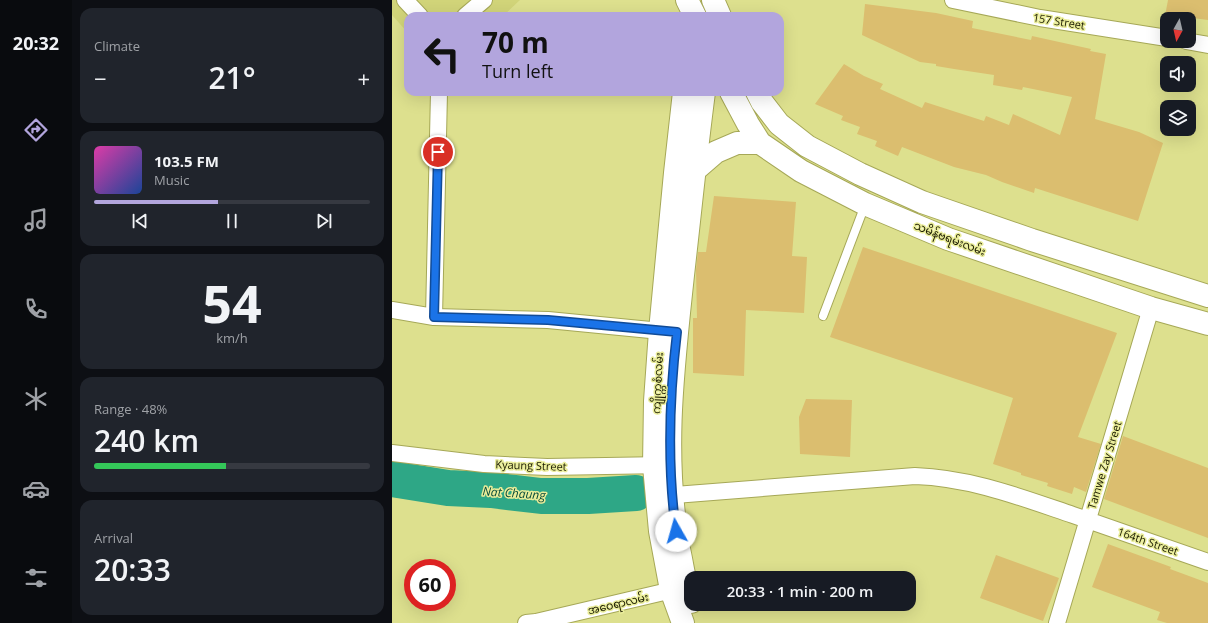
<!DOCTYPE html>
<meta charset="utf-8">
<style>
:root{--surface:#171b24;--page:#20242c;--text:#f1f3f6;--muted:#9ea1a6;--line:#363941;--accent:#b2a5dd}
body{margin:0;font-family:"Open Sans","Noto Sans Myanmar",sans-serif;background:var(--page);color:var(--text);height:100vh;display:flex;flex-direction:column;font-size:15px;white-space:nowrap}
*{box-sizing:border-box;margin:0}
p{font-size:13px;color:var(--muted)}
.icon{flex:none;width:22px;height:22px;fill:none;stroke:currentColor;stroke-width:2;stroke-linecap:round;stroke-linejoin:round}
.map{position:relative;flex:1;overflow:hidden}
.drawer{display:flex;flex-direction:column;gap:8px;padding:8px;background:#0d0f14;width:320px}
.drawer>*{flex:none}
.guide{position:absolute;left:12px;top:12px;width:380px;height:84px;border-radius:12px;box-shadow:0 4px 16px #0002;background:#b2a5dd;color:#111;overflow:hidden}
.needle{width:26px;rotate:188deg}
.buttons{position:absolute;left:768px;top:12px;display:grid;gap:8px}
.buttons a{display:grid;place-items:center;width:36px;height:36px;border-radius:8px;background:var(--surface);box-shadow:0 4px 16px #0002;font-size:20px}
.speed{position:absolute;left:12px;top:559px;display:flex;gap:8px;font-size:20px;font-weight:700;text-align:center}
.speed>*{display:grid;place-content:center;width:52px;height:52px;border-radius:50%;background:var(--surface);box-shadow:0 4px 16px #0002;line-height:1}
.speed .limit{border:6px solid #d22;background:#fff;color:#111}
.pin{position:absolute;display:grid;place-items:center;width:34px;height:34px;color:#fff;margin:-17px;border:2px solid #fff;border-radius:50%;box-shadow:0 1px 4px #0007}
.me{position:absolute;width:44px;margin:-22px;rotate:353deg;stroke-linejoin:round;filter:drop-shadow(0 0 3px #0008)}
.turn{display:flex;align-items:center;gap:14px;height:84px;padding:0 12px;font-size:18px}
.turn .icon{width:52px;height:52px;stroke-width:2.5}
.turn b{display:block;font-size:28px;line-height:34px}
.big{font-size:30px;font-weight:600;line-height:1.1}
.drawer .card{flex:1;display:flex;flex-direction:column;justify-content:center;gap:6px;min-width:0;padding:0 14px;border-radius:12px;background:var(--page)}
.drawer .dial{align-items:center;gap:0}
.dial b{font-size:52px;line-height:1}
.song{display:flex;align-items:center;gap:12px}
.cover{width:48px;height:48px;border-radius:6px;background:linear-gradient(135deg,hsl(320 70% 55%),hsl(220 70% 35%))}
.played{height:4px;border-radius:2px;background:linear-gradient(90deg,var(--accent) 45%,var(--line) 45%)}
.keys{display:flex;justify-content:space-around;direction:ltr}
.heat{display:flex;justify-content:space-between;align-items:center;font-size:22px;direction:ltr}
.charge{height:6px;border-radius:3px;background:linear-gradient(90deg,#34c759 48%,var(--line) 0)}
.trip{position:absolute;left:292px;top:571px;width:232px;height:40px;border-radius:12px;background:var(--surface);box-shadow:0 4px 16px #0002;font-weight:600;line-height:40px;text-align:center}
main{display:flex;flex:1;min-height:0}
.tabs{display:flex;flex-direction:column;width:72px;justify-content:space-around;align-items:center;background:#090b0e;color:var(--muted)}
.tabs .icon{width:28px;height:28px}
.tabs .active{color:var(--accent)}
.tabs b{font-size:18px;color:var(--text)}
.map>svg:first-child{display:block}
.built{fill:#d1d479}
.lines{fill:none;stroke-linecap:round;stroke-linejoin:round}
.river{stroke:#2ea786;stroke-width:36}
.building{fill:#dbbe6f}
.lane-casing{stroke:#a6a857;stroke-width:10}
.street-casing{stroke:#a6a857;stroke-width:18}
.primary-casing{stroke:#a6a857;stroke-width:24}
.lane{stroke:#fff;stroke-width:8}
.street{stroke:#fff;stroke-width:16}
.primary{stroke:#fff;stroke-width:22}
.route-casing{stroke:#114b97;stroke-width:10}
.route{stroke:#1a73e8;stroke-width:7}
.labels{text-anchor:middle;dominant-baseline:central;stroke-width:3;stroke-linejoin:round;paint-order:stroke}
.street-label{font-size:11px;fill:#1a1a00;stroke:#eaed9a}
.water-label{font-size:12px;font-style:italic;fill:#084c3a;stroke:#eaed9a}
</style>
<main>
<nav class="tabs">
<b>20:32</b>
<svg class="icon active" aria-label="directions" viewBox="0 0 24 24"><path d="M12 3l9 9-9 9-9-9zM9 14v-3h6M13 9l2 2-2 2"/></svg>
<svg class="icon" aria-label="music" viewBox="0 0 24 24"><path d="M9 18V5l10-2v13"/><circle cx="6" cy="18" r="3"/><circle cx="16" cy="16" r="3"/></svg>
<svg class="icon" aria-label="phone" viewBox="0 0 24 24"><path d="M5 4h4l2 5-3 2q2 4 5 5l2-3 5 2v4C11 20 4 13 5 4z"/></svg>
<svg class="icon" aria-label="climate" viewBox="0 0 24 24"><path d="M12 3v18M4 7l16 10M4 17L20 7"/></svg>
<svg class="icon" aria-label="car" viewBox="0 0 24 24"><path d="M5 17H2v-5l4-1 3-4h7l3 4 3 1v5h-3M9 17h6M6 11h13"/><circle cx="7" cy="17" r="2"/><circle cx="17" cy="17" r="2"/></svg>
<svg class="icon" aria-label="filters" viewBox="0 0 24 24"><path d="M4 7h16M4 17h16"/><circle cx="9" cy="7" r="2"/><circle cx="15" cy="17" r="2"/></svg>
</nav>
<section class="drawer">
<div class="card"><p>Climate</p>
<div class="heat"><a>−</a><b class="big">21°</b><a>+</a></div>
</div>
<div class="card">
<div class="song"><i class="cover"></i><div><b>103.5 FM</b><p>Music</p></div></div>
<div class="played"></div>
<div class="keys"><svg class="icon" aria-label="previous" viewBox="0 0 24 24"><path d="M18 5L8 12l10 7zM5 5v14"/></svg><svg class="icon" aria-label="pause" viewBox="0 0 24 24"><path d="M8 5v14M16 5v14"/></svg><svg class="icon" aria-label="next" viewBox="0 0 24 24"><path d="M6 5l10 7-10 7zM19 5v14"/></svg></div>
</div>
<div class="card dial"><b>54</b><p>km/h</p></div>
<div class="card"><p>Range · 48%</p><b class="big">240 km</b><div class="charge"></div></div>
<div class="card"><p>Arrival</p><b class="big">20:33</b></div>
</section>
<div class="map">
<svg width="816" height="623" viewBox="0 0 816 623">
<rect width="100%" height="100%" fill="#dde08e"/>
<path class="built" d="M0 0H128L111 16H16V33L0 15Z"/>
<g class="lines">
<path class="river" d="M0 479 56 488 99 490 149 496H196L244 493"/>
</g>
<path class="building" d="M776 0H816V20L793 17V19L773 16Z
M473 4 544 13 581 21 580 28 639 40 640 36 699 49 698 51 714 54 703 119 747 132 771 143 746 221 643 188 642 193 610 182 594 175 562 167 510 147 506 156 483 146 485 141 465 134 468 127 449 120 451 116 423 104 452 64 472 76 491 84 488 89 530 108 533 102 592 121 594 116 617 125 621 114 668 135 680 97 631 87 630 90 601 85 602 75 562 69 544 66V64L528 62 470 35Z
M322 196 404 202 400 256 415 257 412 313 354 310 352 376 301 373V318H305L304 270 306 252H314Z
M471 247 725 333 686 437 709 444 694 492 682 487 680 494 655 486 656 483 629 475V473L601 464 621 398 438 337Z
M414 399 460 400 458 457 408 454 407 417Z
M731 436 816 468V538L712 499Z
M716 544 779 567 778 569 816 583V623H775L765 620 768 612 700 587Z
M604 555 667 578 651 621 588 598Z"/>
<g class="lines">
<defs>
<path id="lane" d="M431 316 473 205"/>
<path id="street" d="M13 0 28 16
M561 0 648 18 775 38
M73 16 92 0
M794 41 816 45
M0 310 42 317 156 320 279 332
M42 317 47 92
M0 453 92 464 155 467 273 465
M270 496 523 476C579 478 628 497 681 515 726 531 771 546 816 562
M134 623 144 622 289 588
M665 623 759 308"/>
<path id="primary" d="M295 0 303 16
M321 0 328 16
M339 92 356 124 368 143 409 171 473 204 556 239 759 308 816 324
M365 92 370 102 387 124 415 146 468 174 530 202 640 240 816 296
M302 171 324 152 345 143H368
M299 602C293 585 291 567 287 549 270 455 281 369 291 275 298 214 304 153 312 92
M291 623 279 590 268 531 262 466 263 401 268 331 283 173 292 92"/>
</defs>
<use href="#lane" class="lane-casing"/>
<use href="#street" class="street-casing"/>
<use href="#primary" class="primary-casing"/>
<use href="#lane" class="lane"/>
<use href="#street" class="street"/>
<use href="#primary" class="primary"/>
</g>
<g class="lines">
<defs>
<path id="route" d="M46 152 42 317 156 320 285 332C277 399 275 465 284 531"/>
</defs>
<use href="#route" class="route-casing"/>
<use href="#route" class="route"/>
</g>
<g class="labels">
<g class="street-label">
<text transform="translate(667 21) rotate(9)">157 Street</text>
<text transform="translate(558 238) rotate(21)">သမိန်ဗရမ်းလမ်း</text>
<text transform="translate(265 383) rotate(-87)">ကျိုက္ကစံလမ်း</text>
<text transform="translate(139 465) rotate(2)">Kyaung Street</text>
<text transform="translate(712 465) rotate(-73)">Tamwe Zay Street</text>
<text transform="translate(756 541) rotate(19)">164th Street</text>
<text transform="translate(226 603) rotate(-13)">အဝေရာလမ်း</text>
</g>
<g class="water-label">
<text transform="translate(122 493) rotate(4)">Nat Chaung</text>
</g>
</g>
</svg>
<div class="buttons">
<a><svg class="needle" viewBox="-14 -14 28 28"><path d="M0-13l5 13h-10z" fill="#e53935"/><path d="M0 13l5-13h-10z" fill="#9ea1a6"/></svg></a>
<a><svg class="icon" aria-label="sound" viewBox="0 0 24 24"><path d="M4 9h4l5-4v14l-5-4H4zM17 9q2 3 0 6"/></svg></a>
<a><svg class="icon" aria-label="layers" viewBox="0 0 24 24"><path d="M12 4l9 5-9 5-9-5zM3 14l9 5 9-5"/></svg></a>
</div>
<div class="speed"><div class="limit">60</div></div>
<div class="pin" style="left:46px;top:152px;background:#d93025"><svg class="icon" aria-label="arrive" viewBox="0 0 24 24"><path d="M6 21V4h12l-3 4 3 4H6"/></svg></div>
<svg class="me" style="left:284px;top:531px" viewBox="-20 -20 40 40"><circle r="19" fill="#fff"/><path d="M0-13L10 11 0 6-10 11z" fill="#1a73e8"/></svg>
<div class="trip">20:33 · 1 min · 200 m</div>
<div class="guide">
<div class="turn"><svg class="icon" aria-label="left" viewBox="0 0 24 24"><path d="M17 20v-9H6M10 6l-5 5 5 5"/></svg><div><b>70 m</b>Turn left</div></div>
</div>
</div>
</main>
